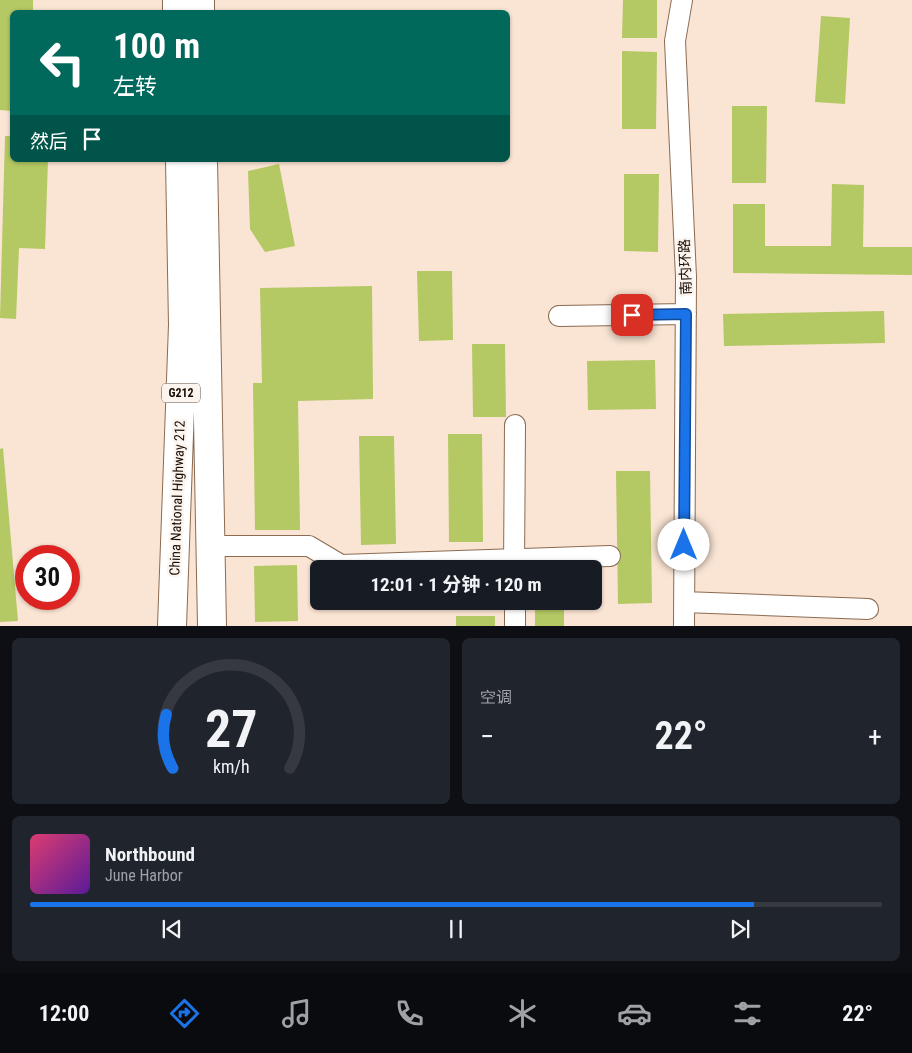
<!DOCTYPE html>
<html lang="zh">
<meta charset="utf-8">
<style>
:root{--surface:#171b24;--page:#20242c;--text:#f1f3f6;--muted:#9ea1a6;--line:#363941;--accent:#1a73e8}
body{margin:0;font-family:"Roboto Condensed","Noto Sans SC",sans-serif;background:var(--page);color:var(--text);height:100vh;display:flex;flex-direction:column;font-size:19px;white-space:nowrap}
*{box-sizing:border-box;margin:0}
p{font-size:16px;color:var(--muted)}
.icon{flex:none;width:28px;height:28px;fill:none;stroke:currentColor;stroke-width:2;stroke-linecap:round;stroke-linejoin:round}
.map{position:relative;height:626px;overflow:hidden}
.sheet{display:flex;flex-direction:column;gap:12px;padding:12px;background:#0d0f14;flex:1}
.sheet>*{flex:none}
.guide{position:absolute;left:10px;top:10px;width:500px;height:152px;border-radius:8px;box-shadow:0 1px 4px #0004;background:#00695c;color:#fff;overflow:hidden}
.speed{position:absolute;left:15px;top:545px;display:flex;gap:10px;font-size:25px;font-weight:700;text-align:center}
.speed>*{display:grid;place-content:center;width:65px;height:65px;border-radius:50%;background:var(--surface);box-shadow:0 1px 4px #0004;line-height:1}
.speed .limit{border:8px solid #d22;background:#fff;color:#111}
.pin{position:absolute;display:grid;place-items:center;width:42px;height:42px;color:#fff;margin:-21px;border-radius:10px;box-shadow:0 2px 8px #0006}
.me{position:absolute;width:55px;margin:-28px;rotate:0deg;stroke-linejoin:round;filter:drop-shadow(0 0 4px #0008)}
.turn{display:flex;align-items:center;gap:18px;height:105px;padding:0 20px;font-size:22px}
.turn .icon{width:65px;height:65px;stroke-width:2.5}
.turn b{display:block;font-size:35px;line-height:42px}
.then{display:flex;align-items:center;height:48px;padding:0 20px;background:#0003;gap:10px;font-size:19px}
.big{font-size:38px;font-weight:700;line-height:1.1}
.sheet .tile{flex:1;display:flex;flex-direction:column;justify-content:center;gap:8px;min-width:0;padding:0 18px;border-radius:8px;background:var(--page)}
.sheet .dial{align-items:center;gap:0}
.dial svg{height:130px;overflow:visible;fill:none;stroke:var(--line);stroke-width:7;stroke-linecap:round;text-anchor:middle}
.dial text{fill:var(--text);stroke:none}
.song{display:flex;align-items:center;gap:15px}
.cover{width:60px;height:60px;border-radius:8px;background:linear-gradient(135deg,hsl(340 70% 55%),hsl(270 70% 35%))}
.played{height:5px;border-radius:2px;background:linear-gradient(90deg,var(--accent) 85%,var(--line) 85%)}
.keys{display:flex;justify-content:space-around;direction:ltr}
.heat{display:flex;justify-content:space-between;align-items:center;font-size:28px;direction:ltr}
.sheet .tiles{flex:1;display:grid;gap:12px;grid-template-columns:1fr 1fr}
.tile:last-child{grid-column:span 2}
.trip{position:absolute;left:310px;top:560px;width:292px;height:50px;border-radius:8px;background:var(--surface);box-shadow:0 1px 4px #0004;font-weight:700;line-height:50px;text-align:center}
.dock{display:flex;height:80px;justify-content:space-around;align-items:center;background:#090b0e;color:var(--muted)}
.dock .icon{width:35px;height:35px}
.dock .active{color:var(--accent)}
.dock b{font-size:22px;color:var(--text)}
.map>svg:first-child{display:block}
.building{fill:#b4c863}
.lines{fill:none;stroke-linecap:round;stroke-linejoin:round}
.minor-casing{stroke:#8b6b52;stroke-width:22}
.highway-casing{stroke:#8b6b52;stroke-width:30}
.minor{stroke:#fff;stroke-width:20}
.highway{stroke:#fff;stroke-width:28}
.route-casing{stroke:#114b97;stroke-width:12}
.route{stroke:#1a73e8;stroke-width:9}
.labels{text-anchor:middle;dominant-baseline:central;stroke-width:5;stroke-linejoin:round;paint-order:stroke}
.shield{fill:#fcf4ee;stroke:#5d524a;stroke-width:1}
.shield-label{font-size:12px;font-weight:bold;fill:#190d04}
.street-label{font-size:14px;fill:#190d04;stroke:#fcf4ee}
</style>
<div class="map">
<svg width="912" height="626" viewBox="0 0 912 626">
<rect width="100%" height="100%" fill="#fae4d3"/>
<path class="building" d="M0 0H33V12H12V111L0 110Z
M623 0H657V38H622Z
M821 16 850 18 845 104 815 102Z
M622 51 657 52 656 129H622Z
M732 106H767L766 183H732Z
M5 136H12V160H48L45 249 19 248 16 319 0 318Z
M279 164 295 246 265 252 250 229 248 171Z
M624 174H659L658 252 624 251Z
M832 184 864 185 863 247H912V275L733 273V204H765V246H831Z
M417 271H452L453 340 419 341Z
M372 286 373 399 298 401 300 530H255L253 383H262L260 288Z
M884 311 885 343 724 346 723 314Z
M472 344H505L506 417H473Z
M655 360 656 409 588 410 587 361Z
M448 434H482L483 542H449Z
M359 436H394L396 544 361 545Z
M3 448 18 621 0 622V449Z
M616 471H650L652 603 618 604Z
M297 565 298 621 255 622 254 566Z
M535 601H564V626H535Z
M456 616H495V626H456Z"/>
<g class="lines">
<defs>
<path id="minor" d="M682 0 675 41 686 277 684 626
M559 316 686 314
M211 546H309L341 565 610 556
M514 569 515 425
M515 601V626
M684 602 868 609"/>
<path id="highway" d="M177 0V12
M200 0V12
M203 160 212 626
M172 626 183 325 180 160"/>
</defs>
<use href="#minor" class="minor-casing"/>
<use href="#highway" class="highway-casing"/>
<use href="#minor" class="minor"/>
<use href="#highway" class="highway"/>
</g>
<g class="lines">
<defs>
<path id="route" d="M632 315 686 314 684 545"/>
</defs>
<use href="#route" class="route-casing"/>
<use href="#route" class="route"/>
</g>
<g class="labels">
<rect class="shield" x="162" y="383.5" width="38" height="19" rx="4"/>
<g class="shield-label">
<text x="181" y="393">G212</text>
</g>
<g class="street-label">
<text transform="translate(685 267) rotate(-92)">南内环路</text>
<text transform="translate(177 498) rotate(-88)">China National Highway 212</text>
</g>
</g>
</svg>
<div class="speed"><div class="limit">30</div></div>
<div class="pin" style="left:632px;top:315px;background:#d93025"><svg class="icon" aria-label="arrive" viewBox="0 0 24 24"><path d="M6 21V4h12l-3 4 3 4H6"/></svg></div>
<svg class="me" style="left:684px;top:545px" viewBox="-20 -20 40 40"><circle r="19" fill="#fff"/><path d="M0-13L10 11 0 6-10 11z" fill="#1a73e8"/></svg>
<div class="trip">12:01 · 1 分钟 · 120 m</div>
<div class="guide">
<div class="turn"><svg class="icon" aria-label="left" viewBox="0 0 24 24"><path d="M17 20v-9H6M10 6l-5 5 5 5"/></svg><div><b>100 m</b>左转</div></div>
<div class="then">然后<svg class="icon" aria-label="arrive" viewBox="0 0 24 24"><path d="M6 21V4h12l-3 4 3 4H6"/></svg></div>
</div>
</div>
<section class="sheet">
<div class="tiles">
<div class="tile dial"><svg viewBox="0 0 100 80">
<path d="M14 69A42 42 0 1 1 86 69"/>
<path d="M14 69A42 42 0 0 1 10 36" stroke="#1a73e8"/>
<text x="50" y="56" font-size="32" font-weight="700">27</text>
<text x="50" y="72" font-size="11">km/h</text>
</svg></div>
<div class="tile"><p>空调</p>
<div class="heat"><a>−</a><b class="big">22°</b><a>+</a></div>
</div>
<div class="tile">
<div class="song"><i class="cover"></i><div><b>Northbound</b><p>June Harbor</p></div></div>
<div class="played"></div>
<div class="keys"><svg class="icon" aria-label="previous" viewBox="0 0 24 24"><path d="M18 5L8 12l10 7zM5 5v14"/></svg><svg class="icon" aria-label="pause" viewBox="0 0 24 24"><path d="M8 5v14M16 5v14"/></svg><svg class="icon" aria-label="next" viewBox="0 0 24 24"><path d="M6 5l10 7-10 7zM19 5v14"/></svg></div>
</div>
</div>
</section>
<nav class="dock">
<b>12:00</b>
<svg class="icon active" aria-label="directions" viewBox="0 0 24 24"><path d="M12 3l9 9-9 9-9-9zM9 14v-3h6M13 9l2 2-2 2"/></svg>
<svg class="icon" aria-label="music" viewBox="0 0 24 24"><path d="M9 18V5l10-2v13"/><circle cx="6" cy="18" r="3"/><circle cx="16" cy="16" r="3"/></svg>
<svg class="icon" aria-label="phone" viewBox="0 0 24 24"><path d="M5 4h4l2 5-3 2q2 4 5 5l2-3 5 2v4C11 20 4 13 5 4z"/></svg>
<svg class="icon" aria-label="climate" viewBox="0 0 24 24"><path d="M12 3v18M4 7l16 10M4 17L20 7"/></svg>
<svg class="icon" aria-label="car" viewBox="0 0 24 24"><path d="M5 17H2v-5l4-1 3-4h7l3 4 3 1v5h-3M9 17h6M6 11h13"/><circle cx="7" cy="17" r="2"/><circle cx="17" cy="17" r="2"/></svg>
<svg class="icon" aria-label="filters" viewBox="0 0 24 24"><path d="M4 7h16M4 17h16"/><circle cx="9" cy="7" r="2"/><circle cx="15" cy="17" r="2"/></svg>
<b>22°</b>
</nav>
